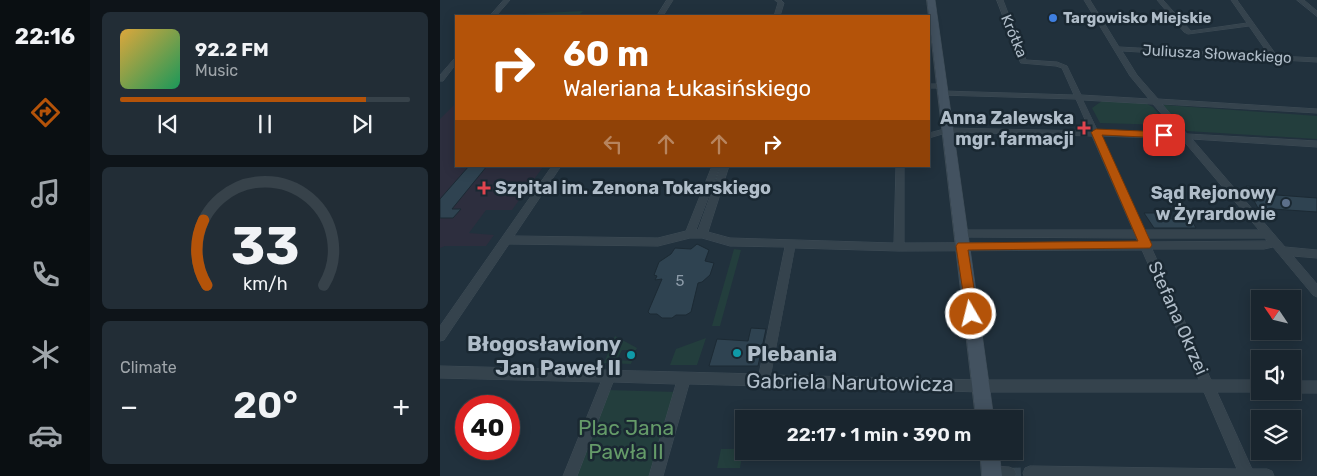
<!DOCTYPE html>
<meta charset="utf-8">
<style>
:root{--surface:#19252e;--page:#222d36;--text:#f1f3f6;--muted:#9fa5aa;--line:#37424a;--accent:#b45309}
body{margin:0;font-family:Rubik,sans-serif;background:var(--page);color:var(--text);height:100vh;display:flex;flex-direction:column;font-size:19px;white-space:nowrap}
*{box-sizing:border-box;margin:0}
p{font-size:16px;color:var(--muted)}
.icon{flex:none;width:28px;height:28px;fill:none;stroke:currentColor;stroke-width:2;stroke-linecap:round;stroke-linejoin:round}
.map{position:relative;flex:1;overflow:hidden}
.sheet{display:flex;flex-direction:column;gap:12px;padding:12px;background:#0e1419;width:350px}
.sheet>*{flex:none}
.guide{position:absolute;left:15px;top:15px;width:475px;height:152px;border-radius:0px;box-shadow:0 2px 12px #0003,0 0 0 1px var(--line);background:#b45309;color:#fff;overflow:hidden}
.needle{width:32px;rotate:305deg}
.fabs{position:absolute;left:811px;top:290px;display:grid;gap:10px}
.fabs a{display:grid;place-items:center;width:50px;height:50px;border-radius:0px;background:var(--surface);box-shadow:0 2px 12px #0003,0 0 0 1px var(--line);font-size:25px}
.speed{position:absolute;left:15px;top:395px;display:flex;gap:10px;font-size:25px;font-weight:700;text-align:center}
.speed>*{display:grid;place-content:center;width:65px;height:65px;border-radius:50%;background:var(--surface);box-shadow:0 2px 12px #0003,0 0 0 1px var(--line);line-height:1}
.speed .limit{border:8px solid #d22;background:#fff;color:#111}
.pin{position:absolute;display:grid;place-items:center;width:42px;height:42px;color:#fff;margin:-21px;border-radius:10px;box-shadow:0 2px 8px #0006}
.me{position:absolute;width:55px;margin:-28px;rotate:352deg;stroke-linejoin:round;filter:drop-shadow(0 0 4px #0008)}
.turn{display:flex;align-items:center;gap:18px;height:105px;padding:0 25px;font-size:22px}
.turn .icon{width:65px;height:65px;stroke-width:2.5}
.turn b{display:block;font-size:35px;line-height:42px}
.lanes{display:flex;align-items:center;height:48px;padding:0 25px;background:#0003;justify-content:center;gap:25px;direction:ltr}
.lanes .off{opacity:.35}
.big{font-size:38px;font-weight:600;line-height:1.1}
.sheet .card{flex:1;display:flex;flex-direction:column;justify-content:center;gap:8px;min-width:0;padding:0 18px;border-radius:8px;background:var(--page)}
.sheet .dial{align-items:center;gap:0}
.dial svg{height:130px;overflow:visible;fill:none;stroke:var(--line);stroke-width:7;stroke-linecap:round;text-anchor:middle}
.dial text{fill:var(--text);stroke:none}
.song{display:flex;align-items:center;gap:15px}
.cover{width:60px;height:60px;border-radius:8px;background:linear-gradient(135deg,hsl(40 70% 55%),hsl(150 70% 35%))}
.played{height:5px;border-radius:2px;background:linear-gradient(90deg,var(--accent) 85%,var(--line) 85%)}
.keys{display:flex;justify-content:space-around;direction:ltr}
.heat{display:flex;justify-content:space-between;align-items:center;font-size:28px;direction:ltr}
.trip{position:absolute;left:295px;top:410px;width:288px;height:50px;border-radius:0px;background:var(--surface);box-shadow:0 2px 12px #0003,0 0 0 1px var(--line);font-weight:600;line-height:50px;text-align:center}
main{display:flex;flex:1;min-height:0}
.tabs{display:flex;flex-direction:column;width:90px;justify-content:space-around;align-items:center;background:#0a0f12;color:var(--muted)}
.tabs .icon{width:35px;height:35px}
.tabs .active{color:var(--accent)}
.tabs b{font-size:22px;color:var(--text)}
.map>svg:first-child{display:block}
.medical{fill:#2d2e3e}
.green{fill:#233e3d}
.building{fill:#2f4351;stroke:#1c2a34}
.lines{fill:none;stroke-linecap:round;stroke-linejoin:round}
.street-tunnel{stroke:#364652;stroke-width:12;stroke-dasharray:12 6;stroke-linecap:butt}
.street-casing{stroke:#3e4c56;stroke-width:1}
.secondary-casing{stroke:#3e4c56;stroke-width:1}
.street{fill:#35434d;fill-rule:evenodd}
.secondary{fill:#435260;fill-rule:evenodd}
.route{fill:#b45309;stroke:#753606}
.shop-dot{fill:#3f7fe0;stroke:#1a2832;stroke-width:2}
.health-dot{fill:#e0444e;stroke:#1a2832;stroke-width:2}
.service-dot{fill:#5c6f8a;stroke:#1a2832;stroke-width:2}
.culture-dot{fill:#0f9aa8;stroke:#1a2832;stroke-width:2}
.labels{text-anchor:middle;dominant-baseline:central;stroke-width:5;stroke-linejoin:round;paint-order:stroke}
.far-poi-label{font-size:15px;font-weight:bold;fill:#b0bdc9;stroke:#1a2832;text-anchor:start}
.far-street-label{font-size:15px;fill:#b0bdc9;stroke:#1a2832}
.number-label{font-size:15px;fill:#8e9daa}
.poi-label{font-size:18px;font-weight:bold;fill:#b0bdc9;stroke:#1a2832;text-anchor:end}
.street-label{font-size:18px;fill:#b0bdc9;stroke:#1a2832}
.near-poi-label{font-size:21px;font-weight:bold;fill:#b0bdc9;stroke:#1a2832;text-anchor:end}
.near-street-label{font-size:21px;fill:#b0bdc9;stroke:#1a2832}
.near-park-label{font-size:21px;fill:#659b69;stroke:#1a2832}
</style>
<main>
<nav class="tabs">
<b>22:16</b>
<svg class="icon active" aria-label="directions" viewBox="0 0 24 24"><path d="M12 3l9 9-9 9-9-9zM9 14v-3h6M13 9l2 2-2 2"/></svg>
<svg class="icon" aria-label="music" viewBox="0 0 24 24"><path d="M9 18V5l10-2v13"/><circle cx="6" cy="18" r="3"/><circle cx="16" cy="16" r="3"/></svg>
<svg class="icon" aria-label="phone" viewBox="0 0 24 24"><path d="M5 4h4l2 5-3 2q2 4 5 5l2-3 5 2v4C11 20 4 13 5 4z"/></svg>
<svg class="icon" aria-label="climate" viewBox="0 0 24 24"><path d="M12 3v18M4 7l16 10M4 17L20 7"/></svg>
<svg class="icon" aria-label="car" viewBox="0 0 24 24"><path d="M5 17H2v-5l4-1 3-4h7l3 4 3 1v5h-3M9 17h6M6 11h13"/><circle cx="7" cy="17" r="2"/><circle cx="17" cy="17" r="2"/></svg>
</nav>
<section class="sheet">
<div class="card">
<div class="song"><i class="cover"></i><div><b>92.2 FM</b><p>Music</p></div></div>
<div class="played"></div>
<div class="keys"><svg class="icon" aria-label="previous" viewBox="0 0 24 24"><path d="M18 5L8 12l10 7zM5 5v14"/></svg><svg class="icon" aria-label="pause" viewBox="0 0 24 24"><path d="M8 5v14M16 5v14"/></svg><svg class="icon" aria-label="next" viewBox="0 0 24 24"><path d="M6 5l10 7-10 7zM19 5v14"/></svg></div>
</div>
<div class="card dial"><svg viewBox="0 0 100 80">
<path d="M14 69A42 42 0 1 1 86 69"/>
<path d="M14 69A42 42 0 0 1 12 29" stroke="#b45309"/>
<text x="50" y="56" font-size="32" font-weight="700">33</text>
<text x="50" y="72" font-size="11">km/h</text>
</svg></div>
<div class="card"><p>Climate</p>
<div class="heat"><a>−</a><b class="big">20°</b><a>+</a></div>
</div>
</section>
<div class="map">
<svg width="877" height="476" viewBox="0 0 877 476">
<rect width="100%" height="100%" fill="#21313d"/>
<path class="medical" d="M14 105H16V166L103 167 72 210H46L29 233 54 235 46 246H5L0 248V119Z"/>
<path class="green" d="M143 11 138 16H81L83 14Z
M662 101 705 103 713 107 727 125 660 123 652 108Z
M724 105 877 116V139L747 131 723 107Z
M294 249 301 250 280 326H272Z
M175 336 197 348 196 350H182L177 360 192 361 191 364 164 363Z
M266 338 257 365H230L236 349Z
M167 390 237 392 211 476H134Z
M281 449H303L300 468H277Z"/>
<path class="building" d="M29 166H47L12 209H21L13 218H0V199Z
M806 186 819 187 823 194 877 198V212L818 208Z
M704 213H724L728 219H751L756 228H714Z
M257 244 269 250 265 261 274 263 270 275 262 282 258 283 251 312 246 315H236L232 318H222L217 314H210L208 312 222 279 215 280 217 276 214 275 219 262 231 254 235 248 251 249Z
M311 328 326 329 318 366H269L277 339 308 341Z"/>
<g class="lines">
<path class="street-tunnel" d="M569 474 590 473"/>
<defs>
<path id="street" d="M64 0H70L56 16H50Z
M227 0H233L223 16H217Z
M335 0H341L344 3 340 16H334L338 3Z
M557 0H563L586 60 617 62 627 66 641 95 709 99 690 76 644 0H650L679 47 829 55 809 26 748 34 744 32 717 0H723L751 31 807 23 791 0H797L837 56 877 58V62L682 51 697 75 718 99 877 109V113L722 104 747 134 877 141V147L752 139 845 247 877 250V258L853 256 877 284V297L873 295 833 247 824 249H712L771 380H820V391H822L820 392H777L812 469H827L832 471 834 476H584L583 473 585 468 590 466 797 469 764 392H541L249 384 223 476H209L236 384 173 382 137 476H123L161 382 0 378V366L319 374 345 247 290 246 262 238H250L218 246 69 244 4 340 0 341V326L112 166H121L74 236 218 238 246 231 272 166H280L256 230H258L281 166H289L268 232 290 238 454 243 456 166H464V243L698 242 696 238 516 237 515 234 520 230H693L652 136 509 132 489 138V133L508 128 650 131 636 99 500 95V91H503L634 95 622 68 616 66 581 63ZM643 100 713 104 738 133 658 131ZM660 136 742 139 819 230H703ZM706 238H825L827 241 708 242ZM355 248 459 251 702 250 759 380H541L331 375Z
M857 0H864L877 11V16Z
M16 58V64L3 81H0V75L14 59Z
M489 84H502L506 86 502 88H489Z
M852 381H877V393H852L848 391H852Z
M552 466 569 467 574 469 576 474 575 476H546L545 473 547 468Z"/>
<path id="secondary" d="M487 0H495L554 419H536Z
M540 451H559L562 476H542Z"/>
</defs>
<use href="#street" class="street-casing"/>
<use href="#secondary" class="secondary-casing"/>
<use href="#street" class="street"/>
<use href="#secondary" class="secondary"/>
</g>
<path class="route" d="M656 129 724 132 729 135 724 138 662 135 712 245 710 248 528 250 538 314 536 318 531 319 527 318 516 246 518 243 698 241 651 132Z"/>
<circle class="shop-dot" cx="613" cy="18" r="5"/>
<g class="health-dot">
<path d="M641.5 120.5h5v5h5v5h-5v5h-5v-5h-5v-5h5z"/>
<path d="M41.5 180.5h5v5h5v5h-5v5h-5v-5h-5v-5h5z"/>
</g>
<circle class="service-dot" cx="846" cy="203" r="5"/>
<g class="culture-dot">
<circle cx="297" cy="353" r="5"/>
<circle cx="191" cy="355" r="5"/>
</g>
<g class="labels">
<g class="far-poi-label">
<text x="623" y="18">Targowisko Miejskie</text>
</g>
<g class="far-street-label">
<text transform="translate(574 36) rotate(67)">Krótka</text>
<text transform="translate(777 54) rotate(3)">Juliusza Słowackiego</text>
</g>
<g class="number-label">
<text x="240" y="281">5</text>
</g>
<g class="poi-label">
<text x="634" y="118">Anna Zalewska<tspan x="634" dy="21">mgr. farmacji</tspan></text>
<text x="55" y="188" text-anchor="start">Szpital im. Zenona Tokarskiego</text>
<text x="836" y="193">Sąd Rejonowy<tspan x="836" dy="21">w Żyrardowie</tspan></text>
</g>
<g class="street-label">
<text transform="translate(738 318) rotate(66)">Stefana Okrzei</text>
</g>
<g class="near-poi-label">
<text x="181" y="343">Błogosławiony<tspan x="181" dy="24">Jan Paweł II</tspan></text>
<text x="307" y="353" text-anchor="start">Plebania</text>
</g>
<g class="near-street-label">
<text transform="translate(410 382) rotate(1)">Gabriela Narutowicza</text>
</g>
<g class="near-park-label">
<text x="186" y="427">Plac Jana<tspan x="186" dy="24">Pawła II</tspan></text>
</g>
</g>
</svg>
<div class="fabs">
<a><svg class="needle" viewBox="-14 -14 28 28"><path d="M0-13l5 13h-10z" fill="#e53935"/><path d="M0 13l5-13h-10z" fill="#9fa5aa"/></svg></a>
<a><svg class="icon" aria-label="sound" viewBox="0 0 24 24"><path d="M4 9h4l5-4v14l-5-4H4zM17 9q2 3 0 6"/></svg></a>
<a><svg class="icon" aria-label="layers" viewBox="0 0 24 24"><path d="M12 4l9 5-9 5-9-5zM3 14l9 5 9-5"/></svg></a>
</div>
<div class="speed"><div class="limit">40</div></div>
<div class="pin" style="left:724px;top:135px;background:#d93025"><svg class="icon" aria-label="arrive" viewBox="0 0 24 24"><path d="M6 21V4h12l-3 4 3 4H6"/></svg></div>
<svg class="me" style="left:531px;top:314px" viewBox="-20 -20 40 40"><circle r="17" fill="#b45309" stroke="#fff" stroke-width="3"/><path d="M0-11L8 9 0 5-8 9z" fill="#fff"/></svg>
<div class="trip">22:17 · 1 min · 390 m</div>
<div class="guide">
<div class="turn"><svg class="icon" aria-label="right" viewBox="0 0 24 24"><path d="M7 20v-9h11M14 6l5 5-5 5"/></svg><div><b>60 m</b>Waleriana Łukasińskiego</div></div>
<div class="lanes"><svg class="icon off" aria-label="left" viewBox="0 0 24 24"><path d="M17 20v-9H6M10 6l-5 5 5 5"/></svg><svg class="icon off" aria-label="ahead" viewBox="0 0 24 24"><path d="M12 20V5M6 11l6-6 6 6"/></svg><svg class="icon off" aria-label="ahead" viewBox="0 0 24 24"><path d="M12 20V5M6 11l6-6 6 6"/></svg><svg class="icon" aria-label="right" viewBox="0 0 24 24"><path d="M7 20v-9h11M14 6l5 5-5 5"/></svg></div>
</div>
</div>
</main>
